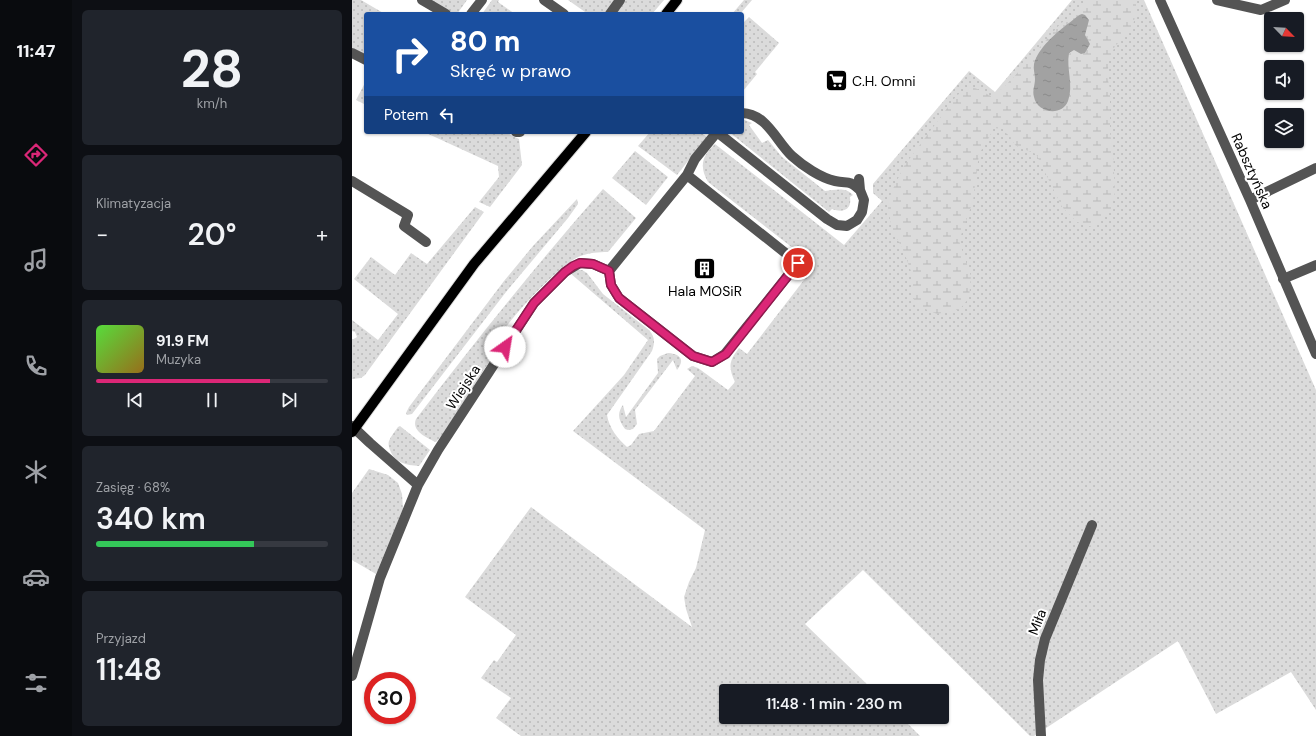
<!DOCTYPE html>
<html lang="pl">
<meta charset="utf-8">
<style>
:root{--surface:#171b24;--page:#20242c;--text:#f1f3f6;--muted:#9ea1a6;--line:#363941;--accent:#db2777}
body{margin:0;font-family:"DM Sans",sans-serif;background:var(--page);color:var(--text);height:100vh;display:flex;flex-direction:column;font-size:15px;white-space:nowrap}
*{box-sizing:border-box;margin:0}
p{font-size:13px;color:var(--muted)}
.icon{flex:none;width:22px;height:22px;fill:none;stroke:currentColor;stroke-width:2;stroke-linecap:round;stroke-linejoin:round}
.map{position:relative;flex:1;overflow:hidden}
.side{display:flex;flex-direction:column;gap:10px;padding:10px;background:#0d0f14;width:280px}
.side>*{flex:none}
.banner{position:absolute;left:12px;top:12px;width:380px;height:122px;border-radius:4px;box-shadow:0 1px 3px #0004;background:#1a4fa0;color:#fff;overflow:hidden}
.needle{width:26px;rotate:115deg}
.fabs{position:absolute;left:912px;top:12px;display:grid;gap:8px}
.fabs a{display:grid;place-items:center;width:40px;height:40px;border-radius:4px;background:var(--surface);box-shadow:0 1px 3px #0004;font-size:20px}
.speed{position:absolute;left:12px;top:672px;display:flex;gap:8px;font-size:20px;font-weight:700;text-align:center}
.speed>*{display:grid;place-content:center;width:52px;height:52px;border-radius:50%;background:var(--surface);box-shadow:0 1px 3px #0004;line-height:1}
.speed .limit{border:6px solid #d22;background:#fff;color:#111}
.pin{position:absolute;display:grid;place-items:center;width:34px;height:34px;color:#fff;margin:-17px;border:2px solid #fff;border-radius:50%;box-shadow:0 1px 4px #0007}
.me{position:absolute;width:44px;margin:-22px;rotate:32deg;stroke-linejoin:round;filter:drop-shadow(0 0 3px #0008)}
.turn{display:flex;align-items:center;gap:14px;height:84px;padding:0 20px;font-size:18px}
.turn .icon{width:52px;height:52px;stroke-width:2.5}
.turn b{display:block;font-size:28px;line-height:34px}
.then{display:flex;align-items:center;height:38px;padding:0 20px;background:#0003;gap:8px;font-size:15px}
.big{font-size:30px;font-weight:600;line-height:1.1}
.side .tile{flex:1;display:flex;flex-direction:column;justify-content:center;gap:6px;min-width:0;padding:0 14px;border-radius:6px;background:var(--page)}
.side .dial{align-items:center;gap:0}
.dial b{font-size:52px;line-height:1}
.song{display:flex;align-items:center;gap:12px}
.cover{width:48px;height:48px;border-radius:6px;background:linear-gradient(135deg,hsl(110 70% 55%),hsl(40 70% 35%))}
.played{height:4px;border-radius:2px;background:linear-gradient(90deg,var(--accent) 75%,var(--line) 75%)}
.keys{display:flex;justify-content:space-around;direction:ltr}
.heat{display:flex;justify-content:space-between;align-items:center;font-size:22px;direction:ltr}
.charge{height:6px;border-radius:3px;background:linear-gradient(90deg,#34c759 68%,var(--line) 0)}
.trip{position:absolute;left:367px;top:684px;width:230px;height:40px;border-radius:4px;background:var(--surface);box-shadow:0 1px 3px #0004;font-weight:600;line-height:40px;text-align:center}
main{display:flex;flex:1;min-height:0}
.menu{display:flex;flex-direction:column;width:72px;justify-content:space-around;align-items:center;background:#090b0e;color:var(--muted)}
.menu .icon{width:28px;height:28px}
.menu .current{color:var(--accent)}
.menu b{font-size:18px;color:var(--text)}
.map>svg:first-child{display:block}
.grass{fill:url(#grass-dots)}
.wetland{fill:url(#wetland-marsh)}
.water{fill:url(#water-ripples)}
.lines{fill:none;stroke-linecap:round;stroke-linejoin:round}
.major-casing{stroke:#dbdbdb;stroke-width:12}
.minor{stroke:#545454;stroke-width:10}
.major{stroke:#000;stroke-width:10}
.route-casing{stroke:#8e194d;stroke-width:10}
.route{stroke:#db2777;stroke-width:7}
.labels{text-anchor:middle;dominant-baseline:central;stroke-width:4;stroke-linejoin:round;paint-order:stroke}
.poi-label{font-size:14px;fill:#000;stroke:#fff;text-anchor:start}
.street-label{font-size:14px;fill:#000;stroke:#fff}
</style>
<main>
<nav class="menu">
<b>11:47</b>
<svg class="icon current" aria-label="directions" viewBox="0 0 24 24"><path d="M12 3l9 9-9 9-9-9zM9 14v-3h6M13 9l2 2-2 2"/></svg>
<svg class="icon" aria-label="music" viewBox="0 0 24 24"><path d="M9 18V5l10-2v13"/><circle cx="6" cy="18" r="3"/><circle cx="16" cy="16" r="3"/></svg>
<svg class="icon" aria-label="phone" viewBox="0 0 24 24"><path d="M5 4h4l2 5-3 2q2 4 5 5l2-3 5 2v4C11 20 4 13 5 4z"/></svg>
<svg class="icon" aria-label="climate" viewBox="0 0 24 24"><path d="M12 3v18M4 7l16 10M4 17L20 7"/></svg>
<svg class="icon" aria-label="car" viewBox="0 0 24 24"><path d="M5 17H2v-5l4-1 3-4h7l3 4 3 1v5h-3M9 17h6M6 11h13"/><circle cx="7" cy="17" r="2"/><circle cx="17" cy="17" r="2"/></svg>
<svg class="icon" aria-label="filters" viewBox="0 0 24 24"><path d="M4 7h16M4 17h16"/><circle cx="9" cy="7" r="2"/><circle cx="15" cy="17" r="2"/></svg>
</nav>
<section class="side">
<div class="tile dial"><b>28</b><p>km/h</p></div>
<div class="tile"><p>Klimatyzacja</p>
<div class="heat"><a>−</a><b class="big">20°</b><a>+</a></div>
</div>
<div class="tile">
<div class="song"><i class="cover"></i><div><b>91.9 FM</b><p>Muzyka</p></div></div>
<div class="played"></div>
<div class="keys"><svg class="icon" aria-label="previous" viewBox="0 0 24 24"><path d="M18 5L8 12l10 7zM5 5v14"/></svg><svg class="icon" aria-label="pause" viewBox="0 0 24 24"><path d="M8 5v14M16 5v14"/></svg><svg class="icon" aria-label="next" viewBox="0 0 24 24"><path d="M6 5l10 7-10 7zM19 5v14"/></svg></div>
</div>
<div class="tile"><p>Zasięg · 68%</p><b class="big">340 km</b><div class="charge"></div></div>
<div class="tile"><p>Przyjazd</p><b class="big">11:48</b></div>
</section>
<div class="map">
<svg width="964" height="736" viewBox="0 0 964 736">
<defs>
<pattern id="grass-dots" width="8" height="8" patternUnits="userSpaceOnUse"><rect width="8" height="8" fill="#dbdbdb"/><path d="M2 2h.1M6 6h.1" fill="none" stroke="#bababa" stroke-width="1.8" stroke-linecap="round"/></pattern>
<pattern id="wetland-marsh" width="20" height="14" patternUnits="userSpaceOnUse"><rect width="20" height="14" fill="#dbdbdb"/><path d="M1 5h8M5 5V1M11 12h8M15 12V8" fill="none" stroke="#bababa"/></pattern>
<pattern id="water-ripples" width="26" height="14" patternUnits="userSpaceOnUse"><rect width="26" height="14" fill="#a2a2a2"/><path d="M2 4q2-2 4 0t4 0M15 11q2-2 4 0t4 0" fill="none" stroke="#8a8a8a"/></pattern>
</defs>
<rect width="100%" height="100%" fill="#fff"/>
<path class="grass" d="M0 0H9L33 14H14V55L0 48Z
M75 0H115L105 14H101Z
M140 0H147L146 2 163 14H130Z
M216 0H262L252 14H236Z
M272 0H312L300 14H262Z
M392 0H400L388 14H380Z
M720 0H792L964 390V710L939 672 864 714 826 641 682 736H678L511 570 453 624 522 691H374V717H549L568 736H169L144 718 159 698 129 678 142 660 145 662 164 635 113 597 179 507 340 627 334 609 332 597 337 582 344 568 353 530 221 431 272 375 296 340 218 273 224 270H230L235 273 251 294 297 330C303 337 303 342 300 351L255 415C257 428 266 439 275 447L279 445 287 434 302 431 343 376 335 369 340 366 346 368 376 390 383 382C376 367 377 361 387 348L395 354 462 267 455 261V259L356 182C347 166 350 156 363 144L492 245 530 201 521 193V184L617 71 643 92Z
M397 17 427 43 403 72 405 74 391 91 390 24Z
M14 81V105L4 100Z
M390 119 400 123 397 125 410 143 416 140 430 157 473 191C484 190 493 187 501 195L498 197C500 210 491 213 480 209L477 212 377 132H390Z
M72 132H152L167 139 170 165 138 207 127 202 147 177 146 166Z
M298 132H348L355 137 325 175 286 146Z
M283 151 316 177 294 205 260 178Z
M251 189 284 218 256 252C245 252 236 253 226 257 205 267 147 329 139 350 138 353 139 356 139 359L91 434 84 442C75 438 59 431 64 419 124 340 186 263 251 189Z
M225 199 226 204 216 218 154 292 60 414 55 415 54 413 57 407 152 281 181 246Z
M123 207 132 212 13 375 9 378 0 379V339H2L5 337 3 332 0 331V320L26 340 46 314 2 279 19 257 43 275 59 253 75 264Z
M316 353C329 354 333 360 325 370L321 360 283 410 285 424 281 429 276 430 273 429C266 420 265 413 271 405L274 417 306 373 305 359 308 356Z
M48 426 78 450 67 466C54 465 43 463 38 450 37 447 36 444 37 441 39 436 43 431 46 427Z
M17 469 36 475 46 483 50 494 51 509 24 574 0 560V493Z"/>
<path class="wetland" d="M735 0H784V12L780 30 763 46 757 60 755 76 758 89V132L761 153 763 192 759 210 740 227 725 222 710 207 684 154 664 146 651 129 641 128 638 136 627 154 621 201 607 241 619 276 617 298 608 309 585 314 564 305 560 295 561 277 552 252 540 229 536 208 537 197 552 166 605 95 621 87 641 97 660 79 709 23C720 18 726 8 735 0Z"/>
<path class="water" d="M730 14 733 15 737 20 733 35 738 44 733 53 729 54 722 50 717 53C714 69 722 85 716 101 710 117 685 113 682 97 680 91 683 85 683 79 683 74 681 69 682 64 686 48 705 32 717 23 722 20 724 16 730 14Z"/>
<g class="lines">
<defs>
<path id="major" d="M314 14 325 0
M0 432 122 264 234 132"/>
</defs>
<use href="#major" class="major-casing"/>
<path class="minor" d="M70 0 94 14
M192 0 212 14
M808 0 898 200 964 354
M865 0 909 10 933 0
M119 14 130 0
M258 14 268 0
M0 53 14 60
M390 113C415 114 424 141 440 156 451 166 469 178 483 181 496 184 496 179 508 190
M164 132H168
M365 132 475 219 485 225 495 226 505 220 510 212 512 200 508 190 507 179
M335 175 446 263 373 354 360 362 341 356 267 298 259 285 257 271 335 175 343 159 365 132
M0 181 56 215 52 226 74 242
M898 200 964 168
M931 279 964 265
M0 426 18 443 66 485
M0 676 28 578 66 485 86 450 182 303 213 272 228 263 241 264 257 271
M689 736 686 680 688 660 693 639 740 525"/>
<use href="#major" class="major"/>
</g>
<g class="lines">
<defs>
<path id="route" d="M153 347 182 303 213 272 221 266 228 263 241 264 257 271 259 285 267 298 341 356 360 362 374 354 446 263"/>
</defs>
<use href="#route" class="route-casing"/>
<use href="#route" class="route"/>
</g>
<defs>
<symbol id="supermarket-square" viewBox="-11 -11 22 22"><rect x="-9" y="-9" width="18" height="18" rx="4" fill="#000" stroke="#fff"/><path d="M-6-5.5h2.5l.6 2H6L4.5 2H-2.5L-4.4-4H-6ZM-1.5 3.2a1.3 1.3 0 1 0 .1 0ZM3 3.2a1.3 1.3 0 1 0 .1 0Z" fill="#fff"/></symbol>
<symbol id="building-square" viewBox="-11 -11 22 22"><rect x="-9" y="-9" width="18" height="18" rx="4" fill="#000" stroke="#fff"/><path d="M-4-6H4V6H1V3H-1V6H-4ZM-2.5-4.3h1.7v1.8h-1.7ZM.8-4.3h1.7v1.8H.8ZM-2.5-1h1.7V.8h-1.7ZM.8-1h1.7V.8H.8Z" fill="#fff"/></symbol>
</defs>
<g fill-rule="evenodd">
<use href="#supermarket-square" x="472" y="68" width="25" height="25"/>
<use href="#building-square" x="340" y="256" width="25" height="25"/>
</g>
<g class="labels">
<g class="poi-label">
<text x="500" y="81">C.H. Omni</text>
<text x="353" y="291" text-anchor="middle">Hala MOSiR</text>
</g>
<g class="street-label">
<text transform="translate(900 171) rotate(66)">Rabsztyńska</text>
<text transform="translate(111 387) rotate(-57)">Wiejska</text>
<text transform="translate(685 622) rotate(-69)">Miła</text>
</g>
</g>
</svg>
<div class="fabs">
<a><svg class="needle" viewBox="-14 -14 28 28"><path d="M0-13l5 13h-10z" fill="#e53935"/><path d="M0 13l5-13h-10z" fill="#9ea1a6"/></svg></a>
<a><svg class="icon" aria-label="sound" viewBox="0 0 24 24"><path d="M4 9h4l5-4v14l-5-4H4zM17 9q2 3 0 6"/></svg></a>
<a><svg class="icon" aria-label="layers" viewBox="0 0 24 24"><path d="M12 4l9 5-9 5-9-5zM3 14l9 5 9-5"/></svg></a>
</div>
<div class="speed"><div class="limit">30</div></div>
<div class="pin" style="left:446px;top:263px;background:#d93025"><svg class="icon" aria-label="arrive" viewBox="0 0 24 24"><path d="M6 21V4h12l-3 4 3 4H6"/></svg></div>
<svg class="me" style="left:153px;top:347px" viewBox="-20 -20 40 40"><circle r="19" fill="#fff"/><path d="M0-13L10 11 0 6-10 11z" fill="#db2777"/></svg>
<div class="trip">11:48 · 1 min · 230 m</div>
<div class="banner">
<div class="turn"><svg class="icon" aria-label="right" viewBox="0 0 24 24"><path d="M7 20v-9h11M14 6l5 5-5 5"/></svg><div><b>80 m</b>Skręć w prawo</div></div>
<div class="then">Potem<svg class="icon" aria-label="left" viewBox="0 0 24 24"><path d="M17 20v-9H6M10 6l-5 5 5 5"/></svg></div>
</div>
</div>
</main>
